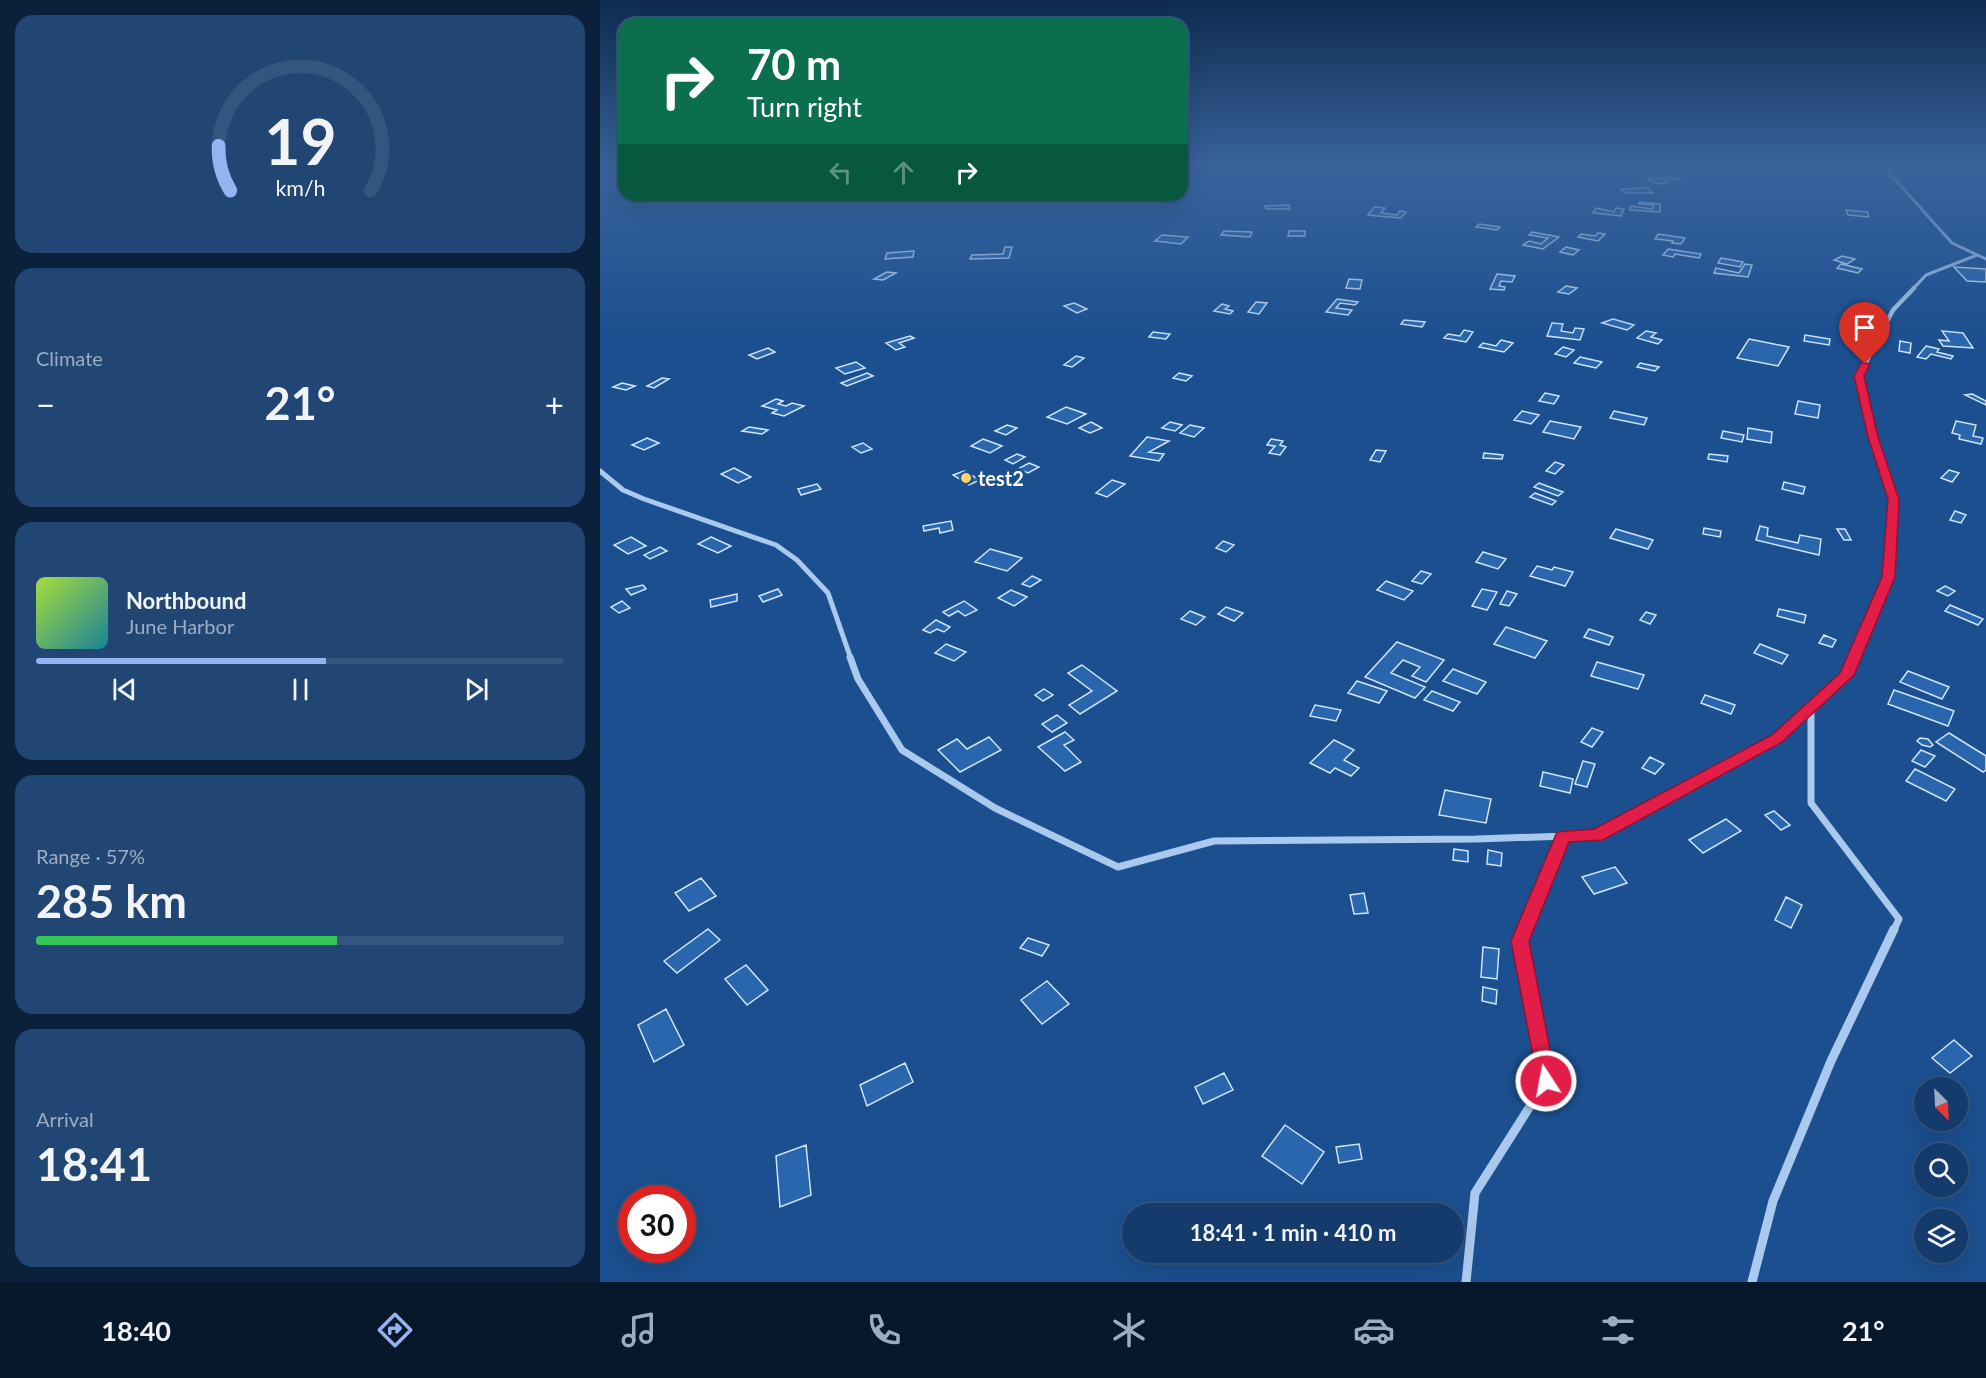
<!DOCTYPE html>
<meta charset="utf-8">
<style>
:root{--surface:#143b6b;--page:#214673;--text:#f1f3f6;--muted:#9dadc1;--line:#33557e;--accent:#95b2f1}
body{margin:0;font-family:Lato,sans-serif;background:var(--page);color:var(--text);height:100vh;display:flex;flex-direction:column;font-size:22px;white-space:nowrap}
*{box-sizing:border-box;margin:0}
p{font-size:20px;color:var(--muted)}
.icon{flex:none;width:33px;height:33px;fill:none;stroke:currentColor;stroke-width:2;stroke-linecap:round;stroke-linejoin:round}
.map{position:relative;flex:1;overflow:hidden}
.details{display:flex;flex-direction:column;gap:15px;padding:15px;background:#0b203b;width:600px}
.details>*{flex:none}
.hud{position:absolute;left:18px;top:18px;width:570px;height:183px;border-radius:18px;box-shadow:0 6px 24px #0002,0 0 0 2px var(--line);background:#0b6e4f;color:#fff;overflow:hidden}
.needle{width:39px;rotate:156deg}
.fabs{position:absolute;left:1314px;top:1077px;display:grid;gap:12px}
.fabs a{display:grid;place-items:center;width:54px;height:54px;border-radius:50%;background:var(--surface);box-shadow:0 6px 24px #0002,0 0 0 2px var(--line);font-size:30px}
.speed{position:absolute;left:18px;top:1185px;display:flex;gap:12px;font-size:30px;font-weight:700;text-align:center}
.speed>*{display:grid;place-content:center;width:78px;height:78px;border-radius:50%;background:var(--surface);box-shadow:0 6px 24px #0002,0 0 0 2px var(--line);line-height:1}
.speed .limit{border:9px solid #d22;background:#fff;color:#111}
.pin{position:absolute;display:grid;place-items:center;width:51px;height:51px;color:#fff;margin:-62px -26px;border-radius:50% 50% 50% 0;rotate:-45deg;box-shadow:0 0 6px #0007}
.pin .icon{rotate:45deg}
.me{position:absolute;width:66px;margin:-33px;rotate:349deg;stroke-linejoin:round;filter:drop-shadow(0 0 4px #0008)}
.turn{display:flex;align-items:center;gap:21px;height:126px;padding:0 30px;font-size:27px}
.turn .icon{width:78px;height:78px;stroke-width:2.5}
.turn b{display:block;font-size:42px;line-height:51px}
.lanes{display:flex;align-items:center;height:57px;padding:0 30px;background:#0003;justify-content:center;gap:30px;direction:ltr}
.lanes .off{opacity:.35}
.big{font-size:45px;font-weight:700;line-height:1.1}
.details .card{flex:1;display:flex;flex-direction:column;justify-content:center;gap:9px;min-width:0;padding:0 21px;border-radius:18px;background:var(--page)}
.details .dial{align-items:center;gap:0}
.dial svg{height:156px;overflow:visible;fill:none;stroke:var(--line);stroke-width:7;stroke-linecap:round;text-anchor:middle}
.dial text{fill:var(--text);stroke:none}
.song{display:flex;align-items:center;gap:18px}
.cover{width:72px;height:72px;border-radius:9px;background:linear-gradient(135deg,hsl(80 70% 55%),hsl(190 70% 35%))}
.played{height:6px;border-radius:3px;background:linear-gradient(90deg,var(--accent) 55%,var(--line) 55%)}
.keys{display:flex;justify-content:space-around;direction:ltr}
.heat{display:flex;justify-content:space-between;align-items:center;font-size:33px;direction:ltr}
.charge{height:9px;border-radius:4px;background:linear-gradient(90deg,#34c759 57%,var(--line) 0)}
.trip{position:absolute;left:522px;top:1203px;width:342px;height:60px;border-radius:30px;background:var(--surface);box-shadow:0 6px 24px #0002,0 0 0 2px var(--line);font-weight:700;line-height:60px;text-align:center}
.menu{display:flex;height:96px;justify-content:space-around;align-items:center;background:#08182b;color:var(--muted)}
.menu .icon{width:42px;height:42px}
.menu .on{color:var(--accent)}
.menu b{font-size:27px;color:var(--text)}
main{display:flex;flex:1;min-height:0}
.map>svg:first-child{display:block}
.building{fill:#2a66ad;stroke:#cfe3fa;stroke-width:1.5}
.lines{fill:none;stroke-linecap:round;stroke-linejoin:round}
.minor-far4{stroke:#a9c9ee;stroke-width:3}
.minor-far3{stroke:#a9c9ee;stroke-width:4.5}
.minor-far2{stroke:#a9c9ee;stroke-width:5}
.minor-far1{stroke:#a9c9ee;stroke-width:7}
.minor{stroke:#a9c9ee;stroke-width:9}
.route{fill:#e11d48;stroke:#92132f;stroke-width:1.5}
.poi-dot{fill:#ffd166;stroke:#1b4f8f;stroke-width:2}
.labels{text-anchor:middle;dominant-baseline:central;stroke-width:6;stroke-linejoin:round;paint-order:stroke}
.poi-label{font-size:20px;font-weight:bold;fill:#fff;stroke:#1b4f8f;text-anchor:start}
</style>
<main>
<section class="details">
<div class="card dial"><svg viewBox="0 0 100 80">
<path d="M14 69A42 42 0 1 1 86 69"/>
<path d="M14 69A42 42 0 0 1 8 46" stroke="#95b2f1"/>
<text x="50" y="56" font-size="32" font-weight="700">19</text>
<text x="50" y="72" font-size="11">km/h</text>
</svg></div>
<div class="card"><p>Climate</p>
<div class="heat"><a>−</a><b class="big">21°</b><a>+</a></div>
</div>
<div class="card">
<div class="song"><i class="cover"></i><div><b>Northbound</b><p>June Harbor</p></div></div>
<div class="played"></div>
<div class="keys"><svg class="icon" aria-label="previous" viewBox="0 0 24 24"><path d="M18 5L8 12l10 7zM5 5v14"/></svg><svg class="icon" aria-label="pause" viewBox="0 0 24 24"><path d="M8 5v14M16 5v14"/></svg><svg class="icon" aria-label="next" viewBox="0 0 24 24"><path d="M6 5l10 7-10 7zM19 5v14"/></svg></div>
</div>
<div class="card"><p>Range · 57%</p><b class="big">285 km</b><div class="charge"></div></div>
<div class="card"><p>Arrival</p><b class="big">18:41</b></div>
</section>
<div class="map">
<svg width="1386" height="1282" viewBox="0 0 1386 1282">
<rect width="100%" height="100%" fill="#1b4f8f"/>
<path class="building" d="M1075 177 1079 179 1063 181 1068 183 1058 184 1048 179Z
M1048 188 1053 193H1026L1021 189Z
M1039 202 1060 204V212L1030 210V206L1053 209V205L1039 204Z
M689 205 690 209H666L665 206Z
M774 207 785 208 781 213 797 215 800 211 806 212 801 218 768 215Z
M996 208 1014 212 1016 208 1024 209 1021 216 993 213Z
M1246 210 1267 212 1269 217 1248 215Z
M879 224 900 227 897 230 876 227Z
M624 231 652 232 650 237 621 235Z
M689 231H705V236H688Z
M932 232 959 237 943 249 923 245 929 241 941 244 948 238 929 235Z
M998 233 1005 234 998 241 978 237 981 234 995 236Z
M1058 234 1085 238 1081 244 1072 243 1073 241 1055 239Z
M562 235 588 237 581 244 555 241Z
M405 247H412L409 258 370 259 372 255 403 254Z
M966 247 979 250 973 255 960 252Z
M1068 249 1101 254 1099 258 1075 254 1073 257 1063 255Z
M314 251 313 257 285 259 287 253Z
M1242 256 1255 259 1247 264 1234 260Z
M1121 258 1143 262 1140 267 1118 263Z
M1145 264 1152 265 1148 277 1114 273 1116 268 1139 273Z
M1241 264 1262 269 1258 273 1237 268Z
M1354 267 1386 269V282L1367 281Z
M287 272 296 273 283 280 274 279Z
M897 274 915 276 912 282 901 281 899 286 905 287 904 290 890 289Z
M749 279 762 280 760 289 746 288Z
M966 286 977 288 969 294 958 292Z
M737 299 758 302 755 305 740 303 736 308 752 310 748 315 726 312Z
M656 302 667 303 659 314 648 312Z
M474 303 487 309 477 313 464 306Z
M622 304 629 306 625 309 633 311 630 314 614 311Z
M1013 319 1034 325 1027 330 1002 323Z
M804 320 825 322 822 327 801 324Z
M1249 321 1263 324 1259 331 1246 329Z
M952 323 963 324 961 331 973 333 975 328 984 329 980 340 947 336Z
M864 330 873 332 866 342 844 338 848 334 860 336Z
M1046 331 1056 333 1051 337 1062 340 1058 344 1037 338Z
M1342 331 1363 333 1373 348 1343 346 1339 340 1349 341Z
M553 332 570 334 566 339 549 337Z
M1205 335 1230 339 1229 345 1204 341Z
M310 336 314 338 299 343 305 347 296 350 286 343Z
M1149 339 1189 347 1178 366 1137 358Z
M901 340 913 343 904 352 879 347 883 343 896 346Z
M1300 341 1311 343 1310 353 1299 351Z
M1326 346 1339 349 1337 352 1353 356 1351 359 1331 354 1326 359 1317 357Z
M963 347 974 350 966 357 955 354Z
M168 348 175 352 157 359 149 355Z
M476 356 484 358 472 367 464 365Z
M980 357 1002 362 996 368 974 363Z
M256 362 265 368 245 374 236 368Z
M1040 363 1059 367 1055 371 1037 367Z
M267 373 273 376 247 386 241 383Z
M579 373 592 376 586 381 573 378Z
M62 378 69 379 54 388 47 386Z
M22 383 35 386 26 390 13 387Z
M945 393 959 396 954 404 939 401Z
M1372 394 1386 401V405L1365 395Z
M176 399 183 401 178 404 186 406 192 403 204 406 184 416 172 413 177 410 162 406Z
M1198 401 1220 405 1218 418 1195 414Z
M466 407 486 414 467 424 447 417Z
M922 411 939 415 931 424 914 420Z
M1014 411 1047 418 1044 425 1010 418Z
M950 421 981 427 974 439 943 432Z
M1356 421 1376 425 1373 436 1383 438 1381 444 1359 439 1360 435 1352 433Z
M491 422 502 428 490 433 479 428Z
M570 422 582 425 575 431 562 428Z
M407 425 417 428 406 435 395 431Z
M590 425 604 428 594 437 580 433Z
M149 427 168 430 162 434 142 431Z
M1148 428 1172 432 1171 443 1147 439Z
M1123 431 1144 435 1142 442 1121 438Z
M547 437 569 441 549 452 564 454 559 461 530 456Z
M47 438 59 443 44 450 32 445Z
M383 439 402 446 390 453 371 446Z
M671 439 683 441 680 445 686 447 680 455 669 453 675 446 667 445Z
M263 443 272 449 261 453 252 447Z
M776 450 786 451 780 462 770 460Z
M884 453 903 455 902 459 883 458Z
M417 454 425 457 413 464 405 460Z
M1109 454 1128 456 1127 462 1108 459Z
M955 462 964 465 955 474 946 471Z
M429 463 439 467 428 473 418 469Z
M134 468 151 477 138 483 121 474Z
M1349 470 1359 473 1352 482 1341 478Z
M364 471 380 480 369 485 353 475Z
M512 480 525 484 507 497 496 493Z
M1184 482 1205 487 1203 494 1182 489Z
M939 483 963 492 958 496 934 487Z
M217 484 221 489 201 495 198 489Z
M935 493 956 501 952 505 930 497Z
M1355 511 1366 515 1361 523 1350 520Z
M351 521 353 530 340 533 339 528 324 531 323 526Z
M1160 526 1168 528 1167 536 1198 543 1200 535 1221 539 1219 555 1156 540Z
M1104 528 1121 531 1120 537 1103 534Z
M1016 529 1053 540 1048 549 1010 538Z
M1237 529H1245L1251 540H1244Z
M31 537 46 546 28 554 14 545Z
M111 537 131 546 118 553 98 544Z
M623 541 634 545 626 552 616 548Z
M60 547 67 551 50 559 44 555Z
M390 549 422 558 407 571 375 562Z
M883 552 906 559 898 569 876 562Z
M937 566 952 570 954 567 973 572 965 586 930 576Z
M821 571 831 574 822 584 812 581Z
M432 576 441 580 430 587 422 584Z
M786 581 813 591 804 600 777 590Z
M43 585 46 589 31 595 26 589Z
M1345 586 1355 591 1348 596 1337 591Z
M178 589 182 595 163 602 159 596Z
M882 589 897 592 887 610 872 606Z
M411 590 427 597 414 606 398 598Z
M907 591 917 594 909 606 900 604Z
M137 594V601L111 607 110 600Z
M22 601 30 608 19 613 11 607Z
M364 601 377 610 365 616 358 611 349 616 343 612Z
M1350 605 1383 619 1378 625 1345 611Z
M626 607 643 613 634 621 618 614Z
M1179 609 1206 615 1204 623 1177 616Z
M590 611 605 617 596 625 581 619Z
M1046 612 1056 615 1050 624 1040 620Z
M336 620 350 627 344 632 337 629 330 633 323 630Z
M906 627 947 641 935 658 894 644Z
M989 629 1013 637 1009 645 984 637Z
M1224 635 1236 640 1232 647 1219 643Z
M797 642 844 660 826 682 812 676 820 667 803 660 791 673 825 687 815 698 765 677Z
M346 644 366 652 354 661 335 653Z
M1160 644 1188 655 1182 664 1154 653Z
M997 662 1044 675 1038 689 991 676Z
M482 665 517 691 480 714 469 705 492 691 468 673Z
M853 669 886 682 877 694 843 681Z
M1308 671 1349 687 1342 699 1300 682Z
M757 681 787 691 779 703 748 693Z
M444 689 453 695 443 701 435 695Z
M1294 690 1354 711 1348 726 1288 704Z
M832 691 860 702 853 711 824 700Z
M1105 695 1135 705 1131 714 1101 703Z
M715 705 741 710 736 721 710 716Z
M457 715 467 723 452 732 442 724Z
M992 728 1003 732 992 747 981 742Z
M465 732 474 740 464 745 481 762 465 771 438 747Z
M1349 733 1386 756V770L1383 772 1336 742Z
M389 737 401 750 360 772 338 750 357 739 367 749Z
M1320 738 1328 739 1333 745 1330 747 1322 745 1317 741Z
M734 740 754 750 744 760 759 768 751 776 735 768 730 773 710 763Z
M1321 750 1335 756 1325 767 1312 761Z
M1050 757 1064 764 1055 774 1042 768Z
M983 761 995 764 987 787 975 784Z
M1315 769 1355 789 1346 801 1306 781Z
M943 772 973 779 970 793 940 786Z
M845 790 891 799 886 823 839 815Z
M1174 811 1190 825 1181 830 1165 815Z
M1126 819 1141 831 1103 853 1089 840Z
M854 849 868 851V862L853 860Z
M888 850 902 853 901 866 887 864Z
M1015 867 1027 883 994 894 982 877Z
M101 878 116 896 89 911 75 893Z
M764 893 768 913 754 914 750 895Z
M1186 897 1202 905 1191 928 1175 920Z
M108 929 120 940 77 973 64 961Z
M428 938 449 945 442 956 420 948Z
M883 947 899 949 897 979 881 977Z
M146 965 168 990 147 1005 125 979Z
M447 981 469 1004 442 1024 421 1000Z
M883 987 897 990 896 1004 882 1001Z
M66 1009 84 1045 54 1062 38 1025Z
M1354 1040 1372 1056 1350 1073 1332 1058Z
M305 1063 313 1082 267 1106 260 1085Z
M624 1073 633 1090 603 1104 595 1087Z
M685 1125 724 1152 702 1184 662 1156Z
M759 1144 762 1159 739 1163 736 1147Z
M206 1145 211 1195 180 1207 176 1156Z"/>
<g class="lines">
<path class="minor-far4" d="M1282 165 1352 243 1386 259
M1312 290 1326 275 1377 255"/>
<path class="minor-far3" d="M1277 450 1259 376 1293 310 1314 288"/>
<path class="minor-far2" d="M0 471 23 490 44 499 176 545 197 560 228 593 251 659
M1254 659 1288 577 1294 499 1277 449"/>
<path class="minor-far1" d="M250 657 258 679 302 750 395 808 518 867 614 841 877 839 997 835 1177 738 1247 675 1254 657
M1211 707V803L1299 919 1294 930
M924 930 963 836"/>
<path class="minor" d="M866 1282 875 1193 946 1081 920 941 925 929
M1152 1282 1173 1201 1231 1061 1294 929"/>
</g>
<linearGradient id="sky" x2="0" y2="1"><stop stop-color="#0f2b4f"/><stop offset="0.48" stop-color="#39639b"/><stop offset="1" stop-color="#39639b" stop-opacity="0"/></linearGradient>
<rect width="1386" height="345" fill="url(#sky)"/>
<path class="route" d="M1262 362 1270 364 1264 376 1278 437 1299 499 1295 577 1254 675 1182 742 1003 840 969 842 929 941 956 1081 953 1087 946 1090 939 1087 911 941 957 832 994 829 1172 735 1240 673 1282 577 1288 499 1268 437 1254 376Z"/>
<circle class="poi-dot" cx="366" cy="478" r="6"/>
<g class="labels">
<g class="poi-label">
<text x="378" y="478">test2</text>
</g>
</g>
</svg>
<div class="fabs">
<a><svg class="needle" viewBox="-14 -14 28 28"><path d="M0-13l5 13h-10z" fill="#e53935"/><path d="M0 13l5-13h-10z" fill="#9dadc1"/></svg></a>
<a><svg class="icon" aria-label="search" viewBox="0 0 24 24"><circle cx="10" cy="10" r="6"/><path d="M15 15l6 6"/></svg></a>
<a><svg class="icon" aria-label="layers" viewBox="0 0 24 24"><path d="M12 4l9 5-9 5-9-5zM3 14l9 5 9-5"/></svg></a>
</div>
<div class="speed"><div class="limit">30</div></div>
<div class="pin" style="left:1265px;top:364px;background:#d93025"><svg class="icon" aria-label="arrive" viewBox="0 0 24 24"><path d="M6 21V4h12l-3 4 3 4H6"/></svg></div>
<svg class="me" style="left:946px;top:1081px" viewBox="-20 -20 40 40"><circle r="17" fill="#e11d48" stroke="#fff" stroke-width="3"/><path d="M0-11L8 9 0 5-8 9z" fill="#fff"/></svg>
<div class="trip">18:41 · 1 min · 410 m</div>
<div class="hud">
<div class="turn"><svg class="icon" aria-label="right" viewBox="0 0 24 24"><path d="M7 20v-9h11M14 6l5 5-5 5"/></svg><div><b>70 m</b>Turn right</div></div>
<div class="lanes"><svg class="icon off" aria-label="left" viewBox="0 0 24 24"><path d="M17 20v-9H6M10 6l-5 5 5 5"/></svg><svg class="icon off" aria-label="ahead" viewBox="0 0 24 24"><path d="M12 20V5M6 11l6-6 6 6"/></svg><svg class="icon" aria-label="right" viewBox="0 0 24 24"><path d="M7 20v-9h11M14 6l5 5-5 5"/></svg></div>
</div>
</div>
</main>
<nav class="menu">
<b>18:40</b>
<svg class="icon on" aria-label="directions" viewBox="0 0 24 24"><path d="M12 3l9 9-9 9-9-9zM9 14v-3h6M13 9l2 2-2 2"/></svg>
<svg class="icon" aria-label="music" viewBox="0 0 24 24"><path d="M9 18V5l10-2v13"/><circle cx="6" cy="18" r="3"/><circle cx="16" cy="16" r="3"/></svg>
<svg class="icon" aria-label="phone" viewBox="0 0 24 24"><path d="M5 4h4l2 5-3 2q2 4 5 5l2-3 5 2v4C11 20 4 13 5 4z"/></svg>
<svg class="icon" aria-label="climate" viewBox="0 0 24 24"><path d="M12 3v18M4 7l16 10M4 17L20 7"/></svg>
<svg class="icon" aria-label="car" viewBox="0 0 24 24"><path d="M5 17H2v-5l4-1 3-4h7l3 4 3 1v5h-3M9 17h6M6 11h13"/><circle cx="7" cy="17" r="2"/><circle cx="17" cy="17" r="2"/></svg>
<svg class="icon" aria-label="filters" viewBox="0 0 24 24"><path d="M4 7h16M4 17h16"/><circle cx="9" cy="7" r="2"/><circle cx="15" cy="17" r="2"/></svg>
<b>21°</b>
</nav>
